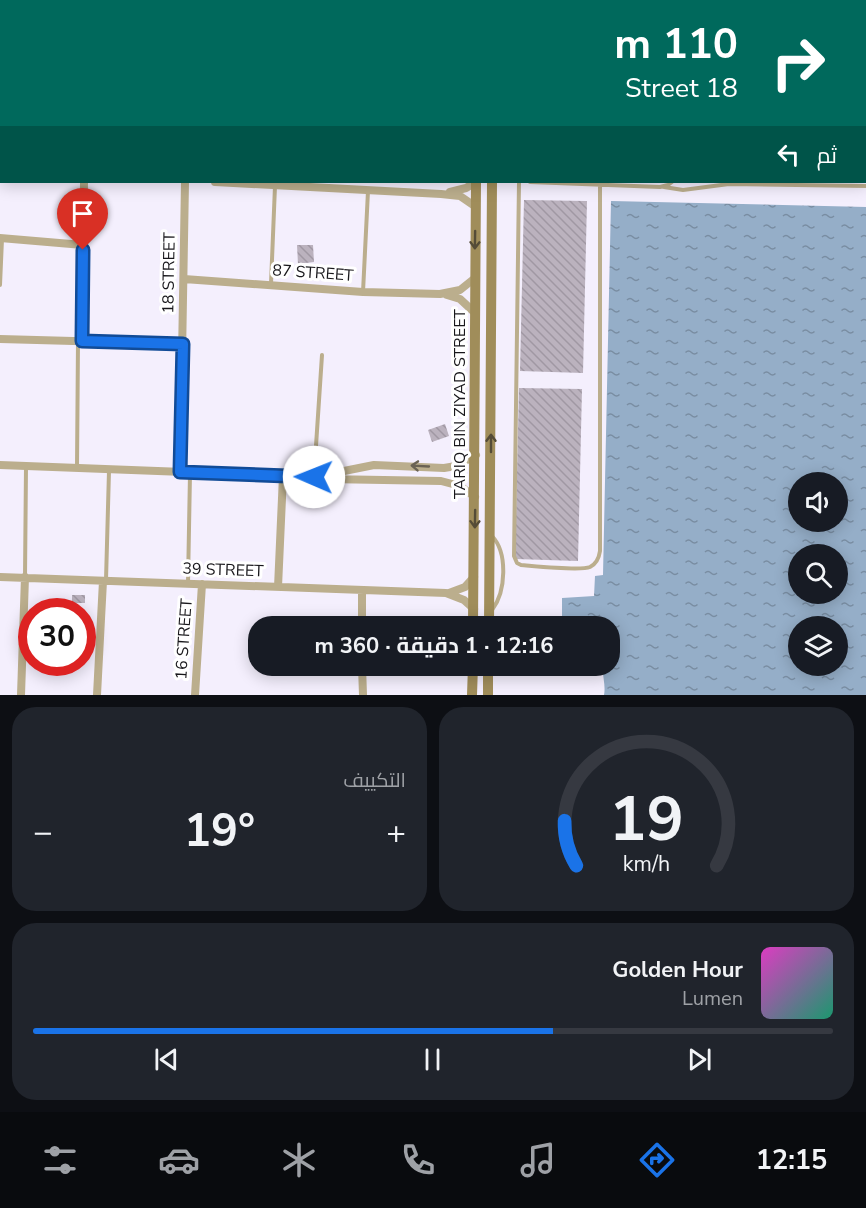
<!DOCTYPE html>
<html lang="ar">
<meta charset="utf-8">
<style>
:root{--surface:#171b24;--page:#20242c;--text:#f1f3f6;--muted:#9ea1a6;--line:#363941;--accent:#1a73e8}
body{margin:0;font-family:"Nunito Sans",Cairo,sans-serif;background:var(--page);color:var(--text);direction:rtl;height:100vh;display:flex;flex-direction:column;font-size:22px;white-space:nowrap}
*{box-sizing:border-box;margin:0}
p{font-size:20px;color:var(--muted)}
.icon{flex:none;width:33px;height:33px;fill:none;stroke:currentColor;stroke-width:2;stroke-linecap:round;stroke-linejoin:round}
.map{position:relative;height:695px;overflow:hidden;direction:ltr}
.side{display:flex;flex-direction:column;gap:12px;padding:12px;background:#0d0f14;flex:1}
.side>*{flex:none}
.banner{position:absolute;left:0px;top:0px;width:867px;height:183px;box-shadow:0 3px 15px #0003;direction:rtl;background:#00695c;color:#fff;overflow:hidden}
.controls{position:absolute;left:788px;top:472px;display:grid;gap:12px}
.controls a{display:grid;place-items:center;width:60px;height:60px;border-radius:50%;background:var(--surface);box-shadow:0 3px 15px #0003;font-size:30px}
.speed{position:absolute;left:18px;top:598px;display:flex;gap:12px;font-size:30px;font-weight:700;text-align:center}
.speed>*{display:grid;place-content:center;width:78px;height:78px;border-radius:50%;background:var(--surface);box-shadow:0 3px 15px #0003;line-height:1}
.speed .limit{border:9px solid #d22;background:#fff;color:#111}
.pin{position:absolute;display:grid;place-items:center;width:51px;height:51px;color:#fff;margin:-62px -26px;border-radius:50% 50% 50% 0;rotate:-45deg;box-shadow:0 0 6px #0007}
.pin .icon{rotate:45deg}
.me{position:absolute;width:66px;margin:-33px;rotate:271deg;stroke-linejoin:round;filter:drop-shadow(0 0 4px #0008)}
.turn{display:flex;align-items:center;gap:21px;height:126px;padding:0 30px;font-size:27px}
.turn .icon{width:78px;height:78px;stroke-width:2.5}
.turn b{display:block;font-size:42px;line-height:51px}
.then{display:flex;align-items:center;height:57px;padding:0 30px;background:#0003;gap:12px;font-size:22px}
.big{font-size:45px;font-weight:700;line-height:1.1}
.side .card{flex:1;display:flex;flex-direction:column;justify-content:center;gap:9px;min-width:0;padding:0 21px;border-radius:24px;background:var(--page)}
.side .dial{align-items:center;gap:0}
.dial svg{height:156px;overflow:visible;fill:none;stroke:var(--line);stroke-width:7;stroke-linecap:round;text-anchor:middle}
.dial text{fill:var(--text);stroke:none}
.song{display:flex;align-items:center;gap:18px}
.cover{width:72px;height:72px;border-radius:9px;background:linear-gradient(135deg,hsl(310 70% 55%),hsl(160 70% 35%))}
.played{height:6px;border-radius:3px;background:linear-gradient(90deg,var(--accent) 65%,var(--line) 65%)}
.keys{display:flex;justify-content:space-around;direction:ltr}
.heat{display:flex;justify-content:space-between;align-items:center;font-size:33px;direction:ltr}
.side .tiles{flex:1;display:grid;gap:12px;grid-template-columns:1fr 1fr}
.card:last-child{grid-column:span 2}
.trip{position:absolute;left:248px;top:616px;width:372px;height:60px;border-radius:24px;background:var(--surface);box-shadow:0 3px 15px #0003;font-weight:700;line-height:60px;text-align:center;direction:rtl}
.tabs{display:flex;height:96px;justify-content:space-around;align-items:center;background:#090b0e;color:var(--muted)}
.tabs .icon{width:42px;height:42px}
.tabs .selected{color:var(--accent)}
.tabs b{font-size:27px;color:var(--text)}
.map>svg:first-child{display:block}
.water{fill:url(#water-ripples);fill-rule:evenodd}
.building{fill:url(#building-back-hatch)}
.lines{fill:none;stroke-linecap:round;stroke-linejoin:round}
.lane{stroke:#bbae8d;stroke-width:4}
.street{stroke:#bbae8d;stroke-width:8}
.secondary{stroke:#a08d5a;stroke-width:10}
.oneway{stroke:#554c37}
.oneway2{stroke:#6a6254}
.route-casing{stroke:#114b97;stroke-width:15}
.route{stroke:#1a73e8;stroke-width:10}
.labels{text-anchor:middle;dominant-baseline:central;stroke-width:6;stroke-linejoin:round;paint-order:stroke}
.street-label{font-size:16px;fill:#18171b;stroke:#fff}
</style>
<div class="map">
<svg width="866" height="695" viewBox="0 0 866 695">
<defs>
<pattern id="water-ripples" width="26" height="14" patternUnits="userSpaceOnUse" patternTransform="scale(1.5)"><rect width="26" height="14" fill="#95aec8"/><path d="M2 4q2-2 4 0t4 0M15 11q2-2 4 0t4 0" fill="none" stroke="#798da2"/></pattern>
<pattern id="building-back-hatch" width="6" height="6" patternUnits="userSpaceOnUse" patternTransform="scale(1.5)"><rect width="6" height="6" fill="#bbb2be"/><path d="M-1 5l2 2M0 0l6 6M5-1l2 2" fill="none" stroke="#a098a3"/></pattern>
</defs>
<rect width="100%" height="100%" fill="#f4effd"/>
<path class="water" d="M611 201 866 207V695H604C606 685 602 676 603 666H609V627H597L585 619 562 617V598L594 596 595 576 603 575ZM798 483H837V522H798ZM798 555H837V594H798ZM798 627H837V666H798Z"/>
<path class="building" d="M524 200 587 201 583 373 520 371Z
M297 245H313L314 262 298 264Z
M519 388 582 389 578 561 515 559Z
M445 424 449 436 432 442 428 430Z
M72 595H85V603H72Z"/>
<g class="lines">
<path class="lane" d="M283 2V0
M733 2V0
M0 162 2 163
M519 182 514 556 517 563 521 565C534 566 580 571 590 567 596 564 599 558 600 551V185
M530 182 660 187 668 185 672 182
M664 187 683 190 729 184 866 186
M271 284 275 186
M0 285 2 239
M363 292 368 191
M77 466 78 342
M314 476 322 355
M25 576 26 467
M106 580 109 471
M188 583 190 474
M492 610C506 592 508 553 492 536"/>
<path class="street" d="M31 2 32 0
M369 2V0
M620 2V0
M0 71H2
M215 182 441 194 460 196 476 207
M450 192 466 188 476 182
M0 238 83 245
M184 279 363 292 440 294 460 290 475 278
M447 295 460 299 474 312
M0 339 183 344
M82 341 84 182
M0 465 314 477 374 465 444 468 456 466 476 455
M180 472 185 182
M326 479 441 481 460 486 475 497
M0 577 446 593 464 600 474 609
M278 587 283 476
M449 593 465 587 474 577
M362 627V590
M362 666 363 695
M21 695 25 577
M97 695 103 581
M195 695 202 584"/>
<path class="secondary" d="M481 2V0
M497 2V0
M473 627 476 182
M489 627 492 182
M472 695 473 666
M488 695V666"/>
</g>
<defs><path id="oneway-shaft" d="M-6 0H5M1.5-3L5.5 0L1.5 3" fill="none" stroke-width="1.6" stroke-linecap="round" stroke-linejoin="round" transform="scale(1.5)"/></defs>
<g class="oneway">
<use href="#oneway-shaft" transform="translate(475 240) rotate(91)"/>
<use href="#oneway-shaft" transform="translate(491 443) rotate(-90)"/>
<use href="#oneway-shaft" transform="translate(475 519) rotate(91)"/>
</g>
<use class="oneway2" href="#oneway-shaft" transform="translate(420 466) rotate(-177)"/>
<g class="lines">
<defs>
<path id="route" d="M83 250 82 341 183 344 180 472 314 477"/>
</defs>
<use href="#route" class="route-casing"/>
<use href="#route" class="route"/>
</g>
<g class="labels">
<g class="street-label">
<text transform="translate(169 273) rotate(-89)">18 STREET</text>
<text transform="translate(313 273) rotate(4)">87 STREET</text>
<text transform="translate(460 404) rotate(-90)">TARIQ BIN ZIYAD STREET</text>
<text transform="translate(223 570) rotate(2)">39 STREET</text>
<text transform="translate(184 639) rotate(-86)">16 STREET</text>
</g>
</g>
</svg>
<div class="controls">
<a><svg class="icon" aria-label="sound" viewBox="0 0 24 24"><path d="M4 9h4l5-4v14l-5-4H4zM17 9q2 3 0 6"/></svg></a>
<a><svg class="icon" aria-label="search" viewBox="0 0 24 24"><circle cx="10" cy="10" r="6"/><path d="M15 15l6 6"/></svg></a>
<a><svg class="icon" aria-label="layers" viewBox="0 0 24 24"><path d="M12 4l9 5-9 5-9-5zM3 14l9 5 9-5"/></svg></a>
</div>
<div class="speed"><div class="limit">30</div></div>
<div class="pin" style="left:83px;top:250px;background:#d93025"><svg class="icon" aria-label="arrive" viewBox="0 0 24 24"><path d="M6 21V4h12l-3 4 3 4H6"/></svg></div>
<svg class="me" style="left:314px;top:477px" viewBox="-20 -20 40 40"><circle r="19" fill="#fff"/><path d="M0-13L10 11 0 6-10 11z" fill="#1a73e8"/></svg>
<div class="trip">12:16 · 1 دقيقة · 360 m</div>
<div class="banner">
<div class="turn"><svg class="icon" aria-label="right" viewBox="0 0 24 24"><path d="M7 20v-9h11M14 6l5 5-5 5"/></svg><div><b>110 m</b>18 Street</div></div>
<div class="then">ثم<svg class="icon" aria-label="left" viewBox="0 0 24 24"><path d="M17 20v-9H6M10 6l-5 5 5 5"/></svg></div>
</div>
</div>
<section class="side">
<div class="tiles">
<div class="card dial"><svg viewBox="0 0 100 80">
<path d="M14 69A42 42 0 1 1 86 69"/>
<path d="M14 69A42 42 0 0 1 8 46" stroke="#1a73e8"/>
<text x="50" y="56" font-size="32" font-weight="700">19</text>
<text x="50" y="72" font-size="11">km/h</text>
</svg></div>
<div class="card"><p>التكييف</p>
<div class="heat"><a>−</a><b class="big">19°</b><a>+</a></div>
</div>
<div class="card">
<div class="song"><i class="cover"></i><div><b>Golden Hour</b><p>Lumen</p></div></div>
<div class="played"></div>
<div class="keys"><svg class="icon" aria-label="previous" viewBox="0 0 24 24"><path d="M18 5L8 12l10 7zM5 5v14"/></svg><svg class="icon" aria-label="pause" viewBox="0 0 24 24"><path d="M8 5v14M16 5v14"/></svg><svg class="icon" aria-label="next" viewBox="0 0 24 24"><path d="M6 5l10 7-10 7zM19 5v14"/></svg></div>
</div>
</div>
</section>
<nav class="tabs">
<b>12:15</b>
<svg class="icon selected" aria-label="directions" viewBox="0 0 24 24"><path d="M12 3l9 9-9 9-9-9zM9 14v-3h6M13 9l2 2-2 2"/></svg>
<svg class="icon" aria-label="music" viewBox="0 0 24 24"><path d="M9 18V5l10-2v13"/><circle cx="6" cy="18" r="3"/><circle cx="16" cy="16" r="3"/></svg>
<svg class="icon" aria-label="phone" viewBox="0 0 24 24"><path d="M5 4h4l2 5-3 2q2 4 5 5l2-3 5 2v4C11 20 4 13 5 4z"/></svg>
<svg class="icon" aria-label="climate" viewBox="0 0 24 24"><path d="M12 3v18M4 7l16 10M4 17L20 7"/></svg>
<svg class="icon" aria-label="car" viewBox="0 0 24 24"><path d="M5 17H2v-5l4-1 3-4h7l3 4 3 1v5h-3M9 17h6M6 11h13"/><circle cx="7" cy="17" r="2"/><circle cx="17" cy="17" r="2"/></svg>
<svg class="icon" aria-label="filters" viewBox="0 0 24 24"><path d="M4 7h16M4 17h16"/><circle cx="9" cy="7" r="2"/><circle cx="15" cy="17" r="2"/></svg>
</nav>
